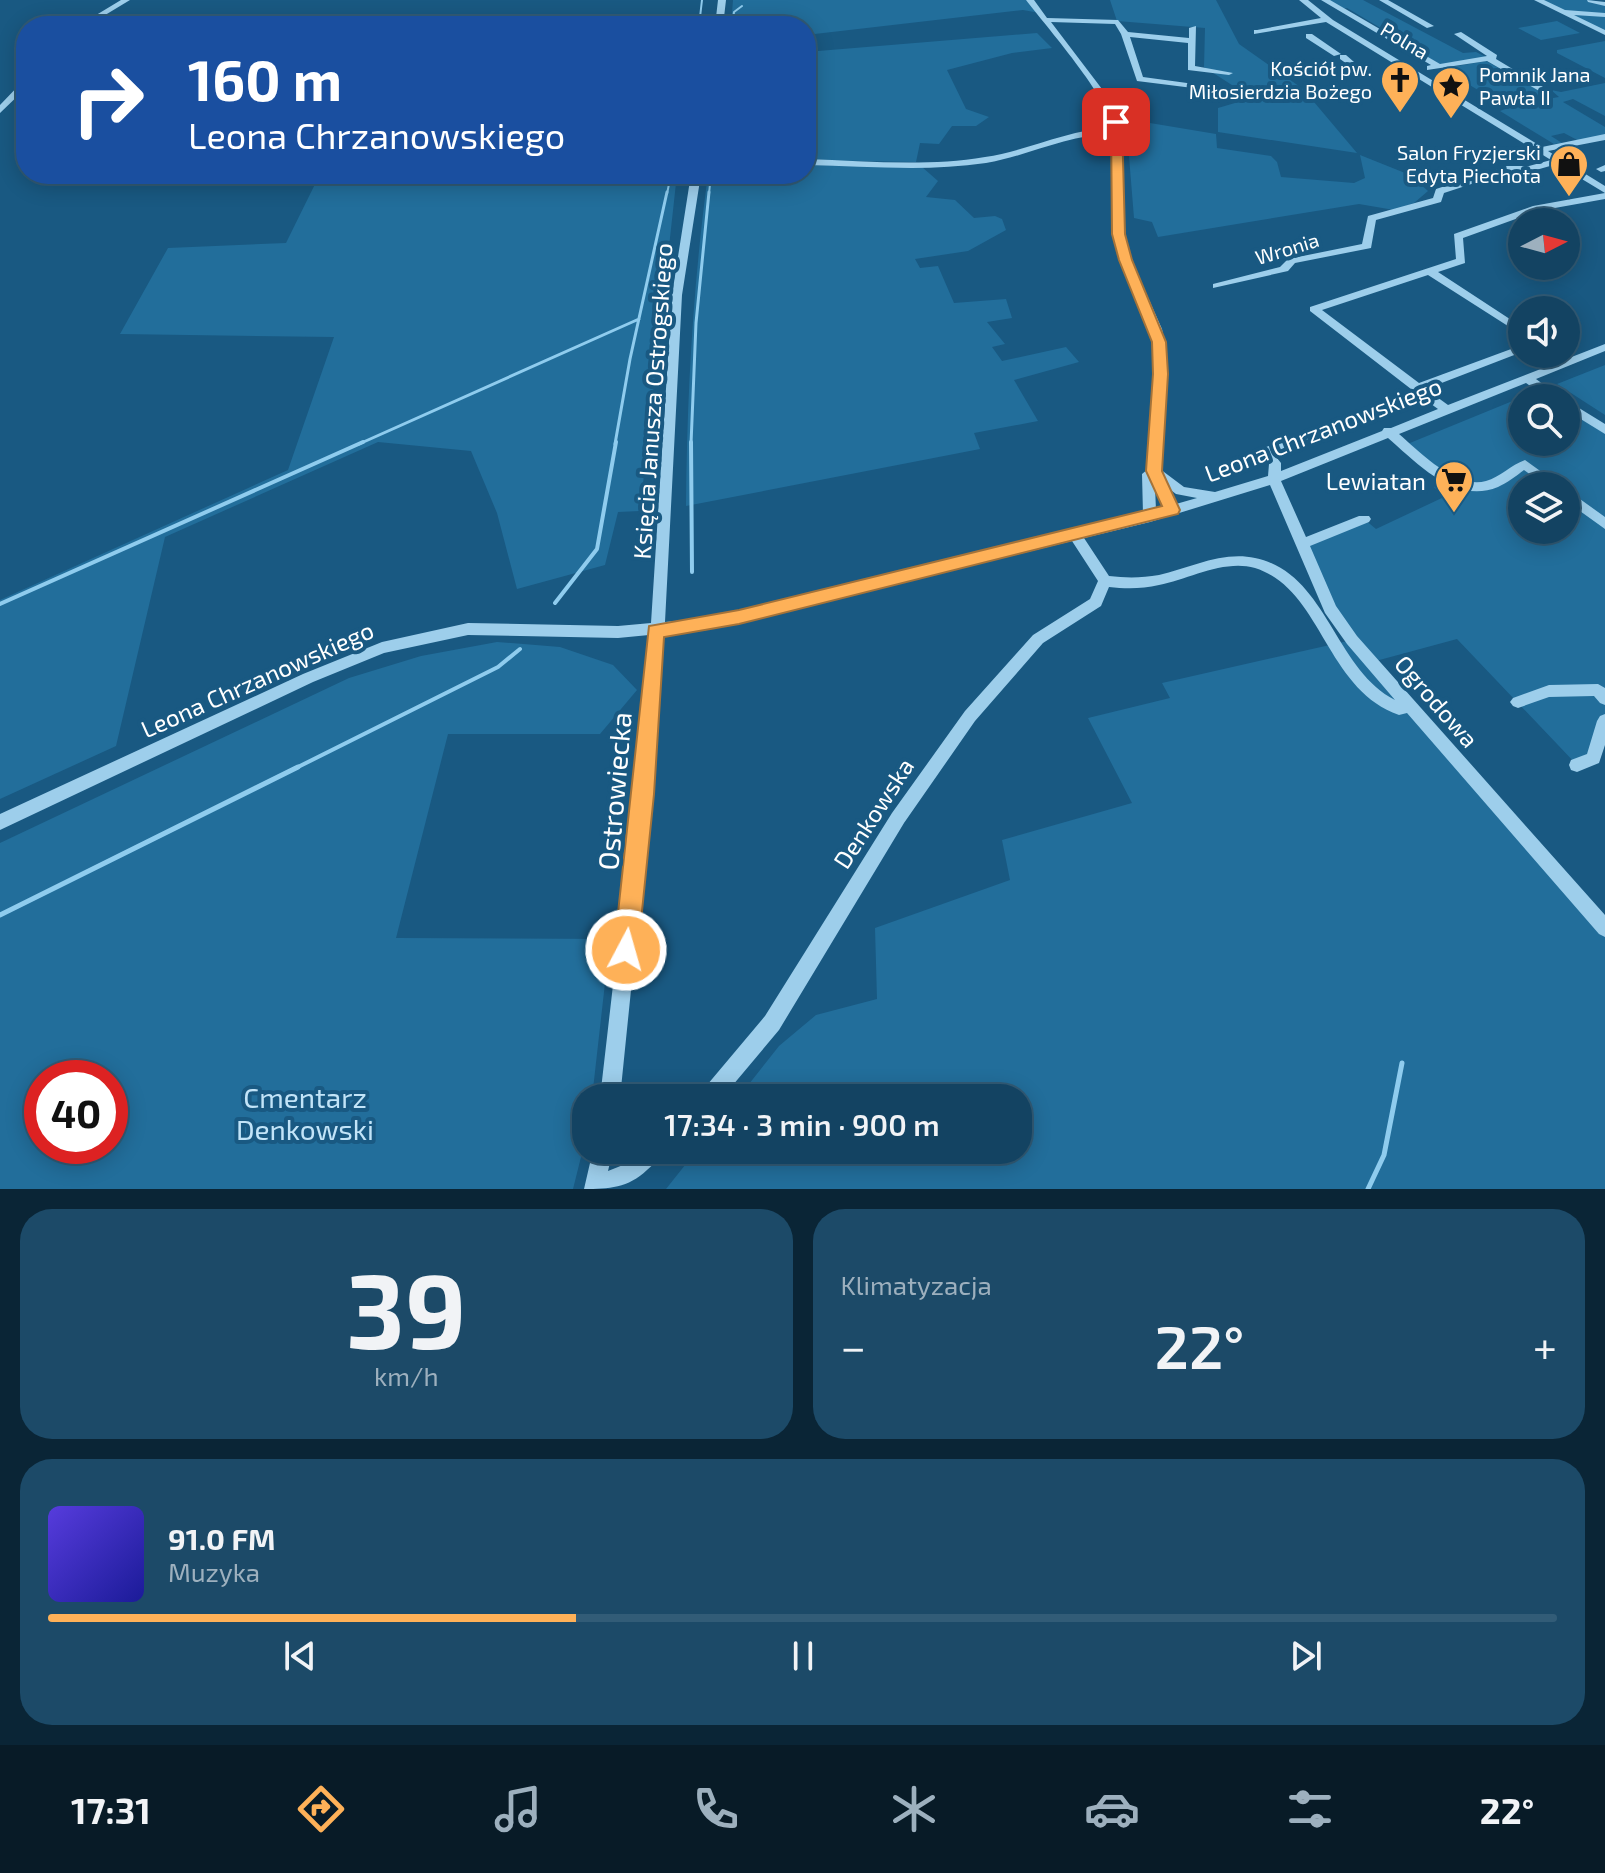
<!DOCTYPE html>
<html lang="pl">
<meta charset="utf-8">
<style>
:root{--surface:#134362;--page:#1c4a68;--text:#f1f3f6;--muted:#9db0be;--line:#325c77;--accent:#feb158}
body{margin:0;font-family:"Exo 2",sans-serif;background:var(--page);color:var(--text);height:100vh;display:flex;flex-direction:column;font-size:30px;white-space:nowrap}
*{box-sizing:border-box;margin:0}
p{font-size:26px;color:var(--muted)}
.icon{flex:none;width:44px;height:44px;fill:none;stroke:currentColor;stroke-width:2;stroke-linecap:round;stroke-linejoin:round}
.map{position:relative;height:1189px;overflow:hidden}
.side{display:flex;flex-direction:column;gap:20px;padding:20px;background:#0a2536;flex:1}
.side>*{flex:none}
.guide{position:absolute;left:16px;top:16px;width:800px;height:168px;border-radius:32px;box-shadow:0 4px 20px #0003,0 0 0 2px var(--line);background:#1a4fa0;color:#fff;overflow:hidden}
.needle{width:52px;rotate:84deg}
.fabs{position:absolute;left:1508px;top:208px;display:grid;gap:16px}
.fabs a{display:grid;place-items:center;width:72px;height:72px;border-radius:50%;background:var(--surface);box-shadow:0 4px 20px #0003,0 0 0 2px var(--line);font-size:40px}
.speed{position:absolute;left:24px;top:1060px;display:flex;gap:16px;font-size:40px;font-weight:700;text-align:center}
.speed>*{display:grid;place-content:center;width:104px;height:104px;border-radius:50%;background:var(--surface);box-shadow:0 4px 20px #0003,0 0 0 2px var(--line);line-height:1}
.speed .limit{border:12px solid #d22;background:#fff;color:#111}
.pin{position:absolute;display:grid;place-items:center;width:68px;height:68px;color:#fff;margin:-34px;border-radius:16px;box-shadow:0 4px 12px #0006}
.me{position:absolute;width:88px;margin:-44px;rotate:6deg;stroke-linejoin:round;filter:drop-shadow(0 0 6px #0008)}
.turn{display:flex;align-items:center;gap:28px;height:168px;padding:0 40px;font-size:36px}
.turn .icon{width:104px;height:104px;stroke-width:2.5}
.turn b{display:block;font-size:56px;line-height:68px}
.big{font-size:60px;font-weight:600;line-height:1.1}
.side .widget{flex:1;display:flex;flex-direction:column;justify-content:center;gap:12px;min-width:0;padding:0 28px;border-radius:32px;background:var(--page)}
.side .dial{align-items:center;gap:0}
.dial b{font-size:104px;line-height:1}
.song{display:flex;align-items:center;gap:24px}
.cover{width:96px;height:96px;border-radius:12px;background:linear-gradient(135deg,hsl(250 70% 55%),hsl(240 70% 35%))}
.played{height:8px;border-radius:4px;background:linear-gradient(90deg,var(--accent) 35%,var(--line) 35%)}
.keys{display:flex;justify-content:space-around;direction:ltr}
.heat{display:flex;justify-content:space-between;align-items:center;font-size:44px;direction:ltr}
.side .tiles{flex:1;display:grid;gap:20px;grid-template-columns:1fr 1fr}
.widget:last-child{grid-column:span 2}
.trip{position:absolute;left:572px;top:1084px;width:460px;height:80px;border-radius:32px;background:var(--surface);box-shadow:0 4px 20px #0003,0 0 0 2px var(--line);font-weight:600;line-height:80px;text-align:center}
.dock{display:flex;height:128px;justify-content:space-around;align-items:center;background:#081b27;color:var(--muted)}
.dock .icon{width:56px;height:56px}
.dock .on{color:var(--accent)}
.dock b{font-size:36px;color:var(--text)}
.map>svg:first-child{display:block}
.green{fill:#226e9b;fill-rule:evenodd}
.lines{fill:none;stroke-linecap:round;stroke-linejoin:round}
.stream-far3{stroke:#8fccee;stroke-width:2}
.stream-far2{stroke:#8fccee;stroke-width:3}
.stream-far1{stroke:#8fccee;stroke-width:4}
.stream{stroke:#8fccee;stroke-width:5}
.minor{fill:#9dceeb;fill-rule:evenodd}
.route{fill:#feb158;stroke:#a57339;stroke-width:2}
.labels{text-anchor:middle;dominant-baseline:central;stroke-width:8;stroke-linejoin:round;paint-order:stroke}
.far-street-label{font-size:20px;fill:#fff;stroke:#195982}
.far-poi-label{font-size:20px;fill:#fff;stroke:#195982;text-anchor:end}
.street-label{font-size:24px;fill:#fff;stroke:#195982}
.poi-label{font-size:24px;fill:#fff;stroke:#195982;text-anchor:end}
.near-street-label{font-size:28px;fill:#fff;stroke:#195982}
.near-park-label{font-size:28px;fill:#c2e4f8;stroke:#195982}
</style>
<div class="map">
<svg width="1605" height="1189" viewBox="0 0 1605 1189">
<rect width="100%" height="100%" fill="#195982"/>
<path class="green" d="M733 0H1030L1040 13 1023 10 806 35V26H731Z
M1110 0H1216L1239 44 1303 89 1357 153 1218 132V108L1252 98 1204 67 1205 28 1117 21Z
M1328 0H1363L1463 53 1476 52 1488 58 1443 66 1422 56 1426 55 1347 8 1338 10Z
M1538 0H1591L1605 4V33Z
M1557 21 1580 33 1541 40 1518 28Z
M1037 33 1052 48 1012 53 947 70 966 109 989 117 976 126H952L939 144 920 143 916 162 806 160V52Z
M1605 41V78L1557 53V50Z
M1486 61 1553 98 1559 97 1551 90 1561 92 1605 83V116L1573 99 1563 102 1605 127V137L1581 142 1564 133 1551 136 1562 143 1554 144 1500 111 1508 108 1448 72 1446 68Z
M1126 119 1216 134 1217 148 1271 156 1277 162 1281 177 1354 183 1365 178 1360 155 1410 175 1428 191 1414 203 1394 210 1359 204 1158 237 1152 222 1134 218Z
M806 165 922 167 938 181 926 197 955 200 974 218 995 216 1002 219 1006 230 968 251 915 259 920 268 938 266 954 303 1006 299 1012 318 987 322 1005 344 992 347 1002 361 1066 347 1079 362 1014 380 1038 421 974 433 980 449 686 506C687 393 693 286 708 174H806Z
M320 174H677L640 511 618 512 605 565 517 589 497 513 471 451 378 442 165 537 116 746 0 799V600L288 470 334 337 120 334 168 248 286 243Z
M1605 365V415L1557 384Z
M1542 389 1556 398H1522V442H1566V404L1605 430V721L1600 744 1577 765 1457 639 1372 662 1605 928V1189H666L697 1150H1018V1098H738L779 1046 816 1015 877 999 875 928 1010 880 1002 840 1132 803 1088 718 1170 698 1162 683 1352 640 1301 544 1364 519 1376 529 1444 497 1434 487 1448 481 1405 445ZM1522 486H1566V530H1522Z
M497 642 560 647 613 665 637 690 600 734H448L396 938 610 939 592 1098H586V1137L573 1189H0V843L349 678 421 656ZM42 1078H110V1146H42Z"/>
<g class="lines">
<path class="stream-far3" d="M699 26 702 0
M732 26 734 12 742 6
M667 194 671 174
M709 194 711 174"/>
<path class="stream-far2" d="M359 444 639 319
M615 444 630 359 667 192
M691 444 696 323 709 192"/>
<path class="stream-far1" d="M691 442 692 572
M555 603 597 549 616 442
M0 604 363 442
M294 769 498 667 520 649"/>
<path class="stream" d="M0 915 298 767
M1368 1189 1384 1155 1402 1063"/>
<path class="minor" d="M121 0H130L87 26H78Z
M718 0H726L723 26H715Z
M1026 0H1034L1047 18 1118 20 1128 32 1189 38V28L1196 26 1195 66 1233 73 1229 75 1188 70V43L1130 37 1143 77 1209 86 1213 88 1209 90 1137 81 1121 34 1115 24 1051 22 1105 93 1120 122 1126 248 1162 329 1166 350 1160 469 1184 487 1215 492 1268 476 1269 464 1259 452 1261 449 1411 392V389L1310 311V307L1456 259 1454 234 1533 206 1605 193V199L1538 211 1463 238 1465 263 1438 272 1522 327V335L1428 275 1322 310 1419 383 1522 345V352L1426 389 1448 405 1605 344V351L1536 379 1562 398H1548L1526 383 1399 434C1419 451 1456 490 1486 481 1500 477 1511 465 1525 460L1561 486H1546L1524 470C1516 476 1507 483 1498 487 1455 505 1417 463 1388 438L1281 481 1306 537 1359 516H1369L1371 519 1369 522 1310 546 1336 606 1357 636 1605 915V937L1599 934 1407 713 1399 715C1325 689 1322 589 1255 568 1224 559 1189 579 1159 585 1142 589 1126 589 1109 587L1101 606 1043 643 975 721 904 823 779 1030 722 1098H699L702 1091 765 1016 892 813 965 711 1033 635 1090 599 1098 581 1072 541 707 630 664 634 651 794 620 1098H600L635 794 649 635 618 638 468 635 384 653 313 682 0 830V814L303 674 382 642 468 623 618 626 651 623 672 295 691 174H701L682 295 665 622 707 618 1143 514 1142 474 1148 469 1154 350 1150 329 1116 248 1112 134C1069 134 1028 156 986 163 926 172 866 166 806 165V159C866 161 926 167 985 157 1028 151 1068 129 1112 128 1111 100 1045 25 1026 0ZM1420 396 1438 409 1391 428H1384L1382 431 1281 471V463L1273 453ZM1270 485 1325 613 1347 644 1395 700C1334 669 1327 573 1255 558 1222 551 1190 568 1159 575 1142 578 1126 578 1109 576L1084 538 1150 522ZM1155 487 1165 508 1156 510ZM1168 488 1176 494 1197 498 1176 504Z
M1299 0H1308L1333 20 1542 147 1605 134V140L1548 151 1559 158 1569 157V161L1566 162 1605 186V193L1557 164 1529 172 1511 171 1444 193 1441 202 1376 220 1371 248 1295 263 1288 271 1213 288V284L1280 267 1288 259 1362 244 1368 216 1433 198 1436 189 1507 166H1529L1551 160 1326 22 1254 34V30H1257L1321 18Z
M1321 0H1330L1440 64 1487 56 1454 34 1461 32 1497 55 1496 59 1548 90 1541 92 1487 61 1427 70V66L1431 65Z
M1379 0H1388L1434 26 1427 28Z
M1534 0H1544L1565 10 1605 13V17L1574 15 1605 30V35Z
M1587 0 1605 2V6L1588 2Z
M1306 34H1312L1341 54 1334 56 1306 38Z
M1340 55H1346L1354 62 1347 64 1340 59Z
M23 81H26V88L0 113V105Z
M1605 165V171L1601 172 1596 169Z
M1566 400 1605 424V434L1566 410Z
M1566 489 1605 517V529L1566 501Z
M1598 684 1605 688V705L1600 703 1594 696 1549 697 1518 708 1513 706 1510 702 1513 698 1549 685Z
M1605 714V745L1599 763 1577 772 1571 770 1569 765 1571 760 1587 754 1597 721 1600 716Z
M593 1150H613L608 1171 623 1165 639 1150H664C660 1159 654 1164 647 1170 628 1188 609 1189 584 1189Z"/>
</g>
<path class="route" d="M1116 119 1122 122 1125 234 1132 260 1166 342 1168 374 1162 471 1180 510 1178 514 739 624 664 637 654 794 638 950 634 958 626 961 618 958 614 950 649 626 739 610 1162 506 1146 471 1153 374 1152 342 1119 260 1112 234 1111 122Z"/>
<defs>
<symbol id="church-pin" viewBox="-11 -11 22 30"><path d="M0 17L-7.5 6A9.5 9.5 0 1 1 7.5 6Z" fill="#feb158" stroke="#195982"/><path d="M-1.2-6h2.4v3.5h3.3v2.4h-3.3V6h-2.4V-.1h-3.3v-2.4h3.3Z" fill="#111"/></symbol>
<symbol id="sight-pin" viewBox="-11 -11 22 30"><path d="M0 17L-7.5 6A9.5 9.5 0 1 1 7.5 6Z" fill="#feb158" stroke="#195982"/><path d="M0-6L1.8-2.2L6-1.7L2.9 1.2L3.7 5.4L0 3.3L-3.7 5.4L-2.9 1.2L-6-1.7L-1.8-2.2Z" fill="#111"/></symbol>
<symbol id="shop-pin" viewBox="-11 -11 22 30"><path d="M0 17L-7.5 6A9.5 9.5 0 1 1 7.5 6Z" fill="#feb158" stroke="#195982"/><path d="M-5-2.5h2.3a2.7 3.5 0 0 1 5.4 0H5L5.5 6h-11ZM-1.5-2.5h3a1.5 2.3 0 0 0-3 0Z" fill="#111"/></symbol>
<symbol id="supermarket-pin" viewBox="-11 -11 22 30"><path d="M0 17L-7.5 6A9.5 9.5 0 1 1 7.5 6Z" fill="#feb158" stroke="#195982"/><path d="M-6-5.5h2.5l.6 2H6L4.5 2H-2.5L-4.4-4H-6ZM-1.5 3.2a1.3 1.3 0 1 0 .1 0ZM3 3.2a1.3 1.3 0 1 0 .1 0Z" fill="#111"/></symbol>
</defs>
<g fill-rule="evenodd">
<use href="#church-pin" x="1378" y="58" width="44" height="60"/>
<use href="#sight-pin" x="1429" y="64" width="44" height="60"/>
<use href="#shop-pin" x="1547" y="142" width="44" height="60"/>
<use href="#supermarket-pin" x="1432" y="458" width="44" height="60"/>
</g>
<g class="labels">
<g class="far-street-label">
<text transform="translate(1405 40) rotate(31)">Polna</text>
<text transform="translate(1287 248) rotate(-17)">Wronia</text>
</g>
<g class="far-poi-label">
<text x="1372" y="68">Kościół pw.<tspan x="1372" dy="23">Miłosierdzia Bożego</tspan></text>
<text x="1479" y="74" text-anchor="start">Pomnik Jana<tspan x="1479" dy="23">Pawła II</tspan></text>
<text x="1541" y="152">Salon Fryzjerski<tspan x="1541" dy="23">Edyta Piechota</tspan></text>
</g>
<g class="street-label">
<text transform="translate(652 401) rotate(-86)">Księcia Janusza Ostrogskiego</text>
<text transform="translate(1323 429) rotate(-21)">Leona Chrzanowskiego</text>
<text transform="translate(257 679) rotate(-24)">Leona Chrzanowskiego</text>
<text transform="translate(1437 701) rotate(49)">Ogrodowa</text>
<text transform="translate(873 813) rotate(-57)">Denkowska</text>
</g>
<g class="poi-label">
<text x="1426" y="480">Lewiatan</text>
</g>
<g class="near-street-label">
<text transform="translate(614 791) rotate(-85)">Ostrowiecka</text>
</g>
<g class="near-park-label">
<text x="305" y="1097">Cmentarz<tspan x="305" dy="32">Denkowski</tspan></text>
</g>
</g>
</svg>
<div class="fabs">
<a><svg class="needle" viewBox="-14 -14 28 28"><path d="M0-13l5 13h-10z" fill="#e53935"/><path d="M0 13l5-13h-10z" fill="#9db0be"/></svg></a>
<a><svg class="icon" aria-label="sound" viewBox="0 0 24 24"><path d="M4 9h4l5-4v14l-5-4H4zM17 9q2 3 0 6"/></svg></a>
<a><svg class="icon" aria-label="search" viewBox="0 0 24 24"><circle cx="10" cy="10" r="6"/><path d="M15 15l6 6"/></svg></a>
<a><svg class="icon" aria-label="layers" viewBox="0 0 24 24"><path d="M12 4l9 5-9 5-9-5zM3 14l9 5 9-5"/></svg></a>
</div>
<div class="speed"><div class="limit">40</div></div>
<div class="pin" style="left:1116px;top:122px;background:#d93025"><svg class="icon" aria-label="arrive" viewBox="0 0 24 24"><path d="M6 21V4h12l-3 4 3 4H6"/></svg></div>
<svg class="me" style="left:626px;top:950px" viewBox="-20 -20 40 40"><circle r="17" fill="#feb158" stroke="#fff" stroke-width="3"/><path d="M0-11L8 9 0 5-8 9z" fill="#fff"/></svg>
<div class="trip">17:34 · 3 min · 900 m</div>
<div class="guide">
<div class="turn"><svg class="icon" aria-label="right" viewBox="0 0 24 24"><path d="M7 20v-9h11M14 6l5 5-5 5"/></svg><div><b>160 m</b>Leona Chrzanowskiego</div></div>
</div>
</div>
<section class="side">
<div class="tiles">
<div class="widget dial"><b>39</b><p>km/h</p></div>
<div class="widget"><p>Klimatyzacja</p>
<div class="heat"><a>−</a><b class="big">22°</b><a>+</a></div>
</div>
<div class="widget">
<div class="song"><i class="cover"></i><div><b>91.0 FM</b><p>Muzyka</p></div></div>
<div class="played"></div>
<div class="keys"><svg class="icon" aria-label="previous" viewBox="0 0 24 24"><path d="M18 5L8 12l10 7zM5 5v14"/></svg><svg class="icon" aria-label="pause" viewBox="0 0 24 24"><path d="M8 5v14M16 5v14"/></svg><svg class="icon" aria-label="next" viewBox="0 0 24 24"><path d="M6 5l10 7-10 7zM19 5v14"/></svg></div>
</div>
</div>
</section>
<nav class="dock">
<b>17:31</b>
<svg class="icon on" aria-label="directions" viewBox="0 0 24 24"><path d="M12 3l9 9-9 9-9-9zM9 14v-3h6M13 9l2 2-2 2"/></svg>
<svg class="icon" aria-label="music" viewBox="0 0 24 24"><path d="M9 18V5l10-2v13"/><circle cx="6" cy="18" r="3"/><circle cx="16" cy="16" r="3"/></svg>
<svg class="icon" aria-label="phone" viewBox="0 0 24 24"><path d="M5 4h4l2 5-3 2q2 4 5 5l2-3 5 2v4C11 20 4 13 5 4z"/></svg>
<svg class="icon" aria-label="climate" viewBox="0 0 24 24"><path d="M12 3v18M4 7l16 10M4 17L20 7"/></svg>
<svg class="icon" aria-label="car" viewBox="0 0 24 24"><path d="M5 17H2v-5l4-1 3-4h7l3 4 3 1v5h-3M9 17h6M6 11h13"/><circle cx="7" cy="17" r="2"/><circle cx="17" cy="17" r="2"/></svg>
<svg class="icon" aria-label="filters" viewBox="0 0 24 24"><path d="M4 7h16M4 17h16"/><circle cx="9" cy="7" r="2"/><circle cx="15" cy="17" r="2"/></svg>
<b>22°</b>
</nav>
